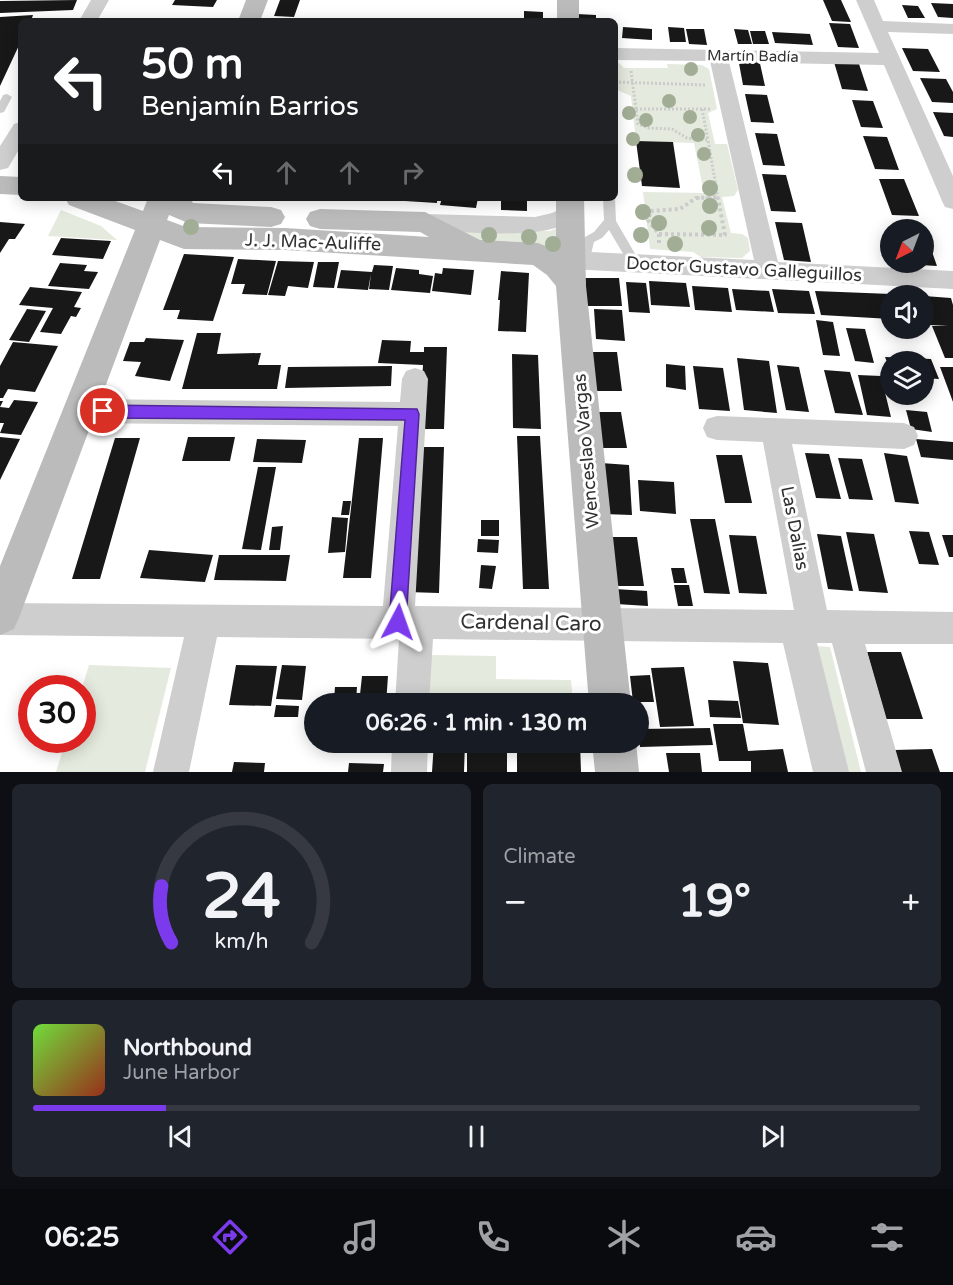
<!DOCTYPE html>
<meta charset="utf-8">
<style>
:root{--surface:#171b24;--page:#20242c;--text:#f1f3f6;--muted:#9ea1a6;--line:#363941;--accent:#7c3aed}
body{margin:0;font-family:"Varela Round",sans-serif;background:var(--page);color:var(--text);height:100vh;display:flex;flex-direction:column;font-size:22px;white-space:nowrap}
*{box-sizing:border-box;margin:0}
p{font-size:20px;color:var(--muted)}
.icon{flex:none;width:33px;height:33px;fill:none;stroke:currentColor;stroke-width:2;stroke-linecap:round;stroke-linejoin:round}
.map{position:relative;height:772px;overflow:hidden}
.details{display:flex;flex-direction:column;gap:12px;padding:12px;background:#0d0f14;flex:1}
.details>*{flex:none}
.top-card{position:absolute;left:18px;top:18px;width:600px;height:183px;border-radius:9px;box-shadow:0 3px 15px #0003;background:#202124;color:#fff;overflow:hidden}
.needle{width:39px;rotate:222deg}
.tools{position:absolute;left:880px;top:219px;display:grid;gap:12px}
.tools a{display:grid;place-items:center;width:54px;height:54px;border-radius:50%;background:var(--surface);box-shadow:0 3px 15px #0003;font-size:30px}
.speed{position:absolute;left:18px;top:675px;display:flex;gap:12px;font-size:30px;font-weight:700;text-align:center}
.speed>*{display:grid;place-content:center;width:78px;height:78px;border-radius:50%;background:var(--surface);box-shadow:0 3px 15px #0003;line-height:1}
.speed .limit{border:9px solid #d22;background:#fff;color:#111}
.pin{position:absolute;display:grid;place-items:center;width:51px;height:51px;color:#fff;margin:-26px;border:3px solid #fff;border-radius:50%;box-shadow:0 2px 6px #0007}
.me{position:absolute;width:66px;margin:-33px;rotate:4deg;stroke-linejoin:round;filter:drop-shadow(0 0 4px #0008)}
.turn{display:flex;align-items:center;gap:21px;height:126px;padding:0 24px;font-size:27px}
.turn .icon{width:78px;height:78px;stroke-width:2.5}
.turn b{display:block;font-size:42px;line-height:51px}
.lanes{display:flex;align-items:center;height:57px;padding:0 24px;background:#0003;justify-content:center;gap:30px;direction:ltr}
.lanes .off{opacity:.35}
.big{font-size:45px;font-weight:700;line-height:1.1}
.details .card{flex:1;display:flex;flex-direction:column;justify-content:center;gap:9px;min-width:0;padding:0 21px;border-radius:9px;background:var(--page)}
.details .dial{align-items:center;gap:0}
.dial svg{height:156px;overflow:visible;fill:none;stroke:var(--line);stroke-width:7;stroke-linecap:round;text-anchor:middle}
.dial text{fill:var(--text);stroke:none}
.song{display:flex;align-items:center;gap:18px}
.cover{width:72px;height:72px;border-radius:9px;background:linear-gradient(135deg,hsl(100 70% 55%),hsl(10 70% 35%))}
.played{height:6px;border-radius:3px;background:linear-gradient(90deg,var(--accent) 15%,var(--line) 15%)}
.keys{display:flex;justify-content:space-around;direction:ltr}
.heat{display:flex;justify-content:space-between;align-items:center;font-size:33px;direction:ltr}
.details .tiles{flex:1;display:grid;gap:12px;grid-template-columns:1fr 1fr}
.card:last-child{grid-column:span 2}
.trip{position:absolute;left:304px;top:693px;width:345px;height:60px;border-radius:30px;background:var(--surface);box-shadow:0 3px 15px #0003;font-weight:700;line-height:60px;text-align:center}
.dock{display:flex;height:96px;justify-content:space-around;align-items:center;background:#090b0e;color:var(--muted)}
.dock .icon{width:42px;height:42px}
.dock .active{color:var(--accent)}
.dock b{font-size:27px;color:var(--text)}
.map>svg:first-child{display:block}
.green{fill:#e4eadd}
.building{fill:#181818}
.lines{fill:none;stroke-linecap:round;stroke-linejoin:round}
.path-far1{stroke:#cbcbcb;stroke-width:3;stroke-dasharray:2 2;stroke-linecap:butt}
.path{stroke:#cbcbcb;stroke-width:4;stroke-dasharray:3 3;stroke-linecap:butt}
.lane{fill:#cecece;fill-rule:evenodd}
.street{fill:#cecece;fill-rule:evenodd}
.secondary{fill:#bbb;fill-rule:evenodd}
.tree{fill:#a2ad96}
.route{fill:#7c3aed;stroke:#51269a;stroke-width:1.5}
.labels{text-anchor:middle;dominant-baseline:central;stroke-width:6;stroke-linejoin:round;paint-order:stroke}
.far-street-label{font-size:15px;fill:#313131;stroke:#fff}
.street-label{font-size:18px;fill:#313131;stroke:#fff}
.near-street-label{font-size:21px;fill:#313131;stroke:#fff}
</style>
<div class="map">
<svg width="953" height="772" viewBox="0 0 953 772">
<rect width="100%" height="100%" fill="#fff"/>
<path class="green" d="M615 62 619 63 624 68H668L667 64 702 65 709 69 717 109 708 113 715 144H727L738 190 734 196 722 197 731 233 742 234 748 238 750 251 742 258 701 257 693 252 650 249 643 192 704 193 694 143 636 141 631 96 615 89Z
M61 210 101 226 117 240 48 236Z
M453 228 550 231 557 228 559 253 547 246 481 242Z
M815 646 830 647 861 772H840Z
M431 655 496 656V679L571 680 573 703 429 704Z
M89 665 171 668 145 772H56L66 740H82V688Z"/>
<path class="building" d="M77 0 73 10 0 13V1Z
M175 0H217L213 7 172 5Z
M280 0H300L294 17 274 16Z
M823 0H841L851 22 832 21Z
M931 3 953 4V18L938 17Z
M902 5 918 6 925 18H908Z
M524 11 543 12V21H524Z
M577 14 596 15V21H577Z
M33 15 31 21H21V41L0 86V17Z
M829 23 850 24 859 48 838 47Z
M623 27 652 29V40L622 38Z
M668 27 684 28 686 42H670Z
M686 29H704L707 45 689 44Z
M734 29 748 30 752 44H738Z
M750 31H765L769 44H753Z
M772 32 810 34 813 45 775 43Z
M902 48 928 49 940 72 913 71Z
M738 58 759 59 765 86 743 85Z
M834 62 859 64 868 91 842 89Z
M920 78 946 79 953 92V103L932 102Z
M745 94 767 95 774 123 751 122Z
M852 100 873 101 883 128 861 127Z
M933 112 953 113V137L944 136Z
M755 133 777 134 785 166 763 165Z
M863 136 887 137 899 170 875 169Z
M636 141 673 142 680 188 642 186Z
M762 174 786 175 796 212 771 211Z
M879 179H904L919 216 892 215Z
M405 198H437V203L405 201Z
M442 198H478L476 208 440 205Z
M501 198H527V211L501 210Z
M0 222 25 224 15 239H9L0 253Z
M775 222 802 223 811 262 784 260Z
M924 229 937 266 905 264 924 262Z
M61 238 111 241 103 259 52 255Z
M184 254 234 257 213 321 177 319 180 310H163Z
M238 259 276 261 267 295 242 294 245 284H231Z
M278 261 314 262 308 288 288 286 285 296 268 295Z
M318 262H339L334 288 313 287Z
M60 263 87 265 84 271 98 272 89 289 48 286Z
M374 265 393 266 389 290 369 289 371 274 368 290 337 288 341 270 372 272Z
M396 268 419 270V274L433 276 430 293 391 290Z
M443 268 474 270 471 295 432 291 435 273 442 274Z
M501 271 529 273 526 332 498 331 500 300H498Z
M585 278H619L622 306H587Z
M649 281 686 283 690 307 651 305Z
M626 282 646 283 650 313 629 312Z
M692 286 728 288 732 312 695 310Z
M30 287 82 292 74 307 81 308 76 317 71 316 61 334 40 332 53 308 19 305Z
M732 289 769 291 774 312 736 310Z
M772 289 809 291 815 314 778 313Z
M815 291 891 294V319L821 315Z
M924 296 951 298 953 305V358H945L932 326H948L930 325 924 307Z
M27 309 46 311 29 342 9 340Z
M594 309 622 310 625 341 596 339Z
M816 320 833 322 840 356 823 355Z
M846 328 865 329 874 363 855 361Z
M197 333H221L217 354 261 353 258 365H281L277 389H182Z
M146 338 184 340 170 381 135 376 141 362 123 361 130 342H144Z
M382 340 411 341 410 352H424V347H447L444 429H419L423 365 378 363Z
M13 342 58 346 35 392 8 389 3 398H0V366Z
M589 352H617L622 391H592Z
M512 354 538 355 541 429 513 428Z
M885 357 931 359 939 379 924 378V362H891V372Z
M737 358 769 361 777 413 744 410Z
M666 364 685 366 686 390 666 387Z
M777 365 799 367 809 412 786 410Z
M392 366 391 386 285 388 288 367Z
M693 366 723 368 730 411 699 409Z
M940 367H953V402Z
M824 370 850 372 863 415 835 413Z
M858 375 881 376 891 417 867 415Z
M14 400 38 402 21 435 0 433 4 423H0V401H3L0 407 9 408Z
M906 410 927 412 932 432 911 429Z
M594 412H621L627 448H598Z
M517 436H540L549 589H523Z
M0 437 20 439 0 480Z
M188 437H235L230 461H182Z
M115 438H140L100 579H72Z
M359 438H383L371 578H343Z
M257 439 306 440 302 463 253 462Z
M916 439 953 442V460L921 457Z
M415 447H444L439 593 407 592Z
M805 453 829 454 841 499 816 498Z
M884 453 907 456 919 504 895 502Z
M716 455H742L752 503H725Z
M838 458 862 459 873 500 849 499Z
M601 463 629 465 632 515 603 514Z
M258 467H276L261 550 242 549Z
M638 480 674 482 676 514 640 511Z
M343 501H351L349 515H341Z
M332 517 348 518 345 552 328 553Z
M690 519H715L730 594 704 593Z
M481 520H499V536H481Z
M283 526 280 550H269L272 527Z
M909 531 929 532 939 565 919 564Z
M846 532 874 534 888 593 859 591Z
M817 534 841 536 853 591 828 589Z
M729 535 756 536 767 594 739 593Z
M942 535H953V557H949Z
M607 537H637L644 586H612Z
M478 539 499 540 498 553 477 552Z
M149 550 213 555 205 582 140 578Z
M219 555H290L286 581 214 580Z
M481 565 496 566 492 589 479 588Z
M671 568H684L687 583H674Z
M674 585H689L693 606H678Z
M615 589 647 591 648 606 616 604Z
M867 652H901L923 719H886Z
M733 661 768 663 779 725 743 723Z
M236 665 277 666 271 706 229 705Z
M282 665 306 666 302 700 276 699Z
M684 667 694 726 660 727 651 668Z
M650 675 654 702H633L630 676Z
M362 676H388L386 704H359Z
M335 687H357L356 701 334 700Z
M708 700 738 701 741 718 710 717Z
M276 705 299 706 298 717H274Z
M713 724H743L748 751 783 749 788 772H751V761H719Z
M710 728 713 745 640 747 639 729Z
M354 742H380L379 753 353 752Z
M434 742H465L464 772H432Z
M467 742H507V772H467Z
M517 742H580L581 772H517Z
M932 749 940 772H900L894 750Z
M666 753H700L702 772H669Z
M234 762 265 763 264 772H232Z
M349 763 384 764 383 772H348Z"/>
<g class="lines">
<path class="path-far1" d="M631 71 638 124 648 128 672 129 687 138 708 140 718 198H696
M615 82 706 85
M636 109H710
M702 109 708 140"/>
<path class="path" d="M659 234 725 235 718 198
M659 243V234L648 220 651 211 680 209 696 198 718 197"/>
<path class="lane" d="M7 94 12 97 4 112 0 113V101L3 95Z
M603 198H615L616 221 641 264 639 267H631L609 230 602 238 594 242 591 254 570 265 564 260 566 257 582 249 585 237 594 232 604 220Z"/>
<path class="street" d="M91 0H109L97 21H79Z
M856 0H874L883 21 953 24V34L888 32 953 176V209L945 207 942 201 884 65 729 62 778 262 953 271V289L570 269 562 266 558 260 562 254 570 251 754 260 710 61 615 60V48L879 53Z
M21 122V146L8 168 0 170V146L14 124Z
M570 204 578 206 581 212C563 244 460 231 425 230L417 228 414 222 417 216 425 214 535 217 552 213Z
M415 368 424 371 428 379 415 606 794 610 763 442 717 440 707 437 703 428 707 419 717 416 904 423 914 427 918 436 914 445 904 449 792 444 827 610 953 612V644H865L902 772H866L832 643H817L849 772H813L783 643 433 639 429 704H395L399 639 217 637 189 772H153L184 637 0 635V603L383 606 398 426 79 423 69 420 65 411 69 402 79 399 400 402 402 379 406 371Z
M392 742H428L427 772H391Z"/>
<path class="secondary" d="M246 0H268L260 21H238Z
M557 0H579V21H557Z
M0 176 21 177V195L0 194Z
M65 198H107L143 211 148 198H190L193 203 271 207 281 210 285 217 281 224 271 227 188 223 169 215 167 220 186 227 285 228 429 237 420 232 320 229 310 226 306 219 310 212 320 209 425 212 480 240 538 243 556 250V198H584L586 286 631 704H589L556 286 547 275 533 265 285 250 184 249 160 240 20 615 14 629 0 635V566L135 230 69 205Z
M592 742H636L639 772H595Z"/>
</g>
<g class="tree">
<circle cx="691" cy="69" r="7"/>
<circle cx="669" cy="101" r="7"/>
<circle cx="629" cy="113" r="7"/>
<circle cx="690" cy="117" r="7"/>
<circle cx="646" cy="120" r="7"/>
<circle cx="698" cy="135" r="7"/>
<circle cx="633" cy="139" r="7"/>
<circle cx="704" cy="154" r="7"/>
<circle cx="635" cy="175" r="8"/>
<circle cx="710" cy="188" r="8"/>
<circle cx="710" cy="206" r="8"/>
<circle cx="643" cy="212" r="8"/>
<circle cx="659" cy="223" r="8"/>
<circle cx="191" cy="227" r="8"/>
<circle cx="709" cy="228" r="8"/>
<circle cx="489" cy="235" r="8"/>
<circle cx="641" cy="235" r="8"/>
<circle cx="529" cy="237" r="8"/>
<circle cx="553" cy="244" r="8"/>
<circle cx="675" cy="244" r="8"/>
</g>
<path class="route" d="M103 405 417 409 419 414 406 622 403 628 398 630 392 628 389 622 405 420 103 418 98 416 96 411 98 407Z"/>
<g class="labels">
<g class="far-street-label">
<text transform="translate(753 56) rotate(1)">Martín Badía</text>
</g>
<g class="street-label">
<text transform="translate(313 242) rotate(2)">J. J. Mac-Auliffe</text>
<text transform="translate(744 269) rotate(3)">Doctor Gustavo Galleguillos</text>
<text transform="translate(586 451) rotate(-95)">Wenceslao Vargas</text>
<text transform="translate(795 528) rotate(79)">Las Dalias</text>
</g>
<g class="near-street-label">
<text transform="translate(531 623) rotate(1)">Cardenal Caro</text>
</g>
</g>
</svg>
<div class="tools">
<a><svg class="needle" viewBox="-14 -14 28 28"><path d="M0-13l5 13h-10z" fill="#e53935"/><path d="M0 13l5-13h-10z" fill="#9ea1a6"/></svg></a>
<a><svg class="icon" aria-label="sound" viewBox="0 0 24 24"><path d="M4 9h4l5-4v14l-5-4H4zM17 9q2 3 0 6"/></svg></a>
<a><svg class="icon" aria-label="layers" viewBox="0 0 24 24"><path d="M12 4l9 5-9 5-9-5zM3 14l9 5 9-5"/></svg></a>
</div>
<div class="speed"><div class="limit">30</div></div>
<div class="pin" style="left:103px;top:411px;background:#d93025"><svg class="icon" aria-label="arrive" viewBox="0 0 24 24"><path d="M6 21V4h12l-3 4 3 4H6"/></svg></div>
<svg class="me" style="left:398px;top:622px" viewBox="-20 -20 40 40"><path d="M0-17L14 15 0 8-14 15z" fill="#7c3aed" stroke="#fff" stroke-width="4"/></svg>
<div class="trip">06:26 · 1 min · 130 m</div>
<div class="top-card">
<div class="turn"><svg class="icon" aria-label="left" viewBox="0 0 24 24"><path d="M17 20v-9H6M10 6l-5 5 5 5"/></svg><div><b>50 m</b>Benjamín Barrios</div></div>
<div class="lanes"><svg class="icon" aria-label="left" viewBox="0 0 24 24"><path d="M17 20v-9H6M10 6l-5 5 5 5"/></svg><svg class="icon off" aria-label="ahead" viewBox="0 0 24 24"><path d="M12 20V5M6 11l6-6 6 6"/></svg><svg class="icon off" aria-label="ahead" viewBox="0 0 24 24"><path d="M12 20V5M6 11l6-6 6 6"/></svg><svg class="icon off" aria-label="right" viewBox="0 0 24 24"><path d="M7 20v-9h11M14 6l5 5-5 5"/></svg></div>
</div>
</div>
<section class="details">
<div class="tiles">
<div class="card dial"><svg viewBox="0 0 100 80">
<path d="M14 69A42 42 0 1 1 86 69"/>
<path d="M14 69A42 42 0 0 1 9 40" stroke="#7c3aed"/>
<text x="50" y="56" font-size="32" font-weight="700">24</text>
<text x="50" y="72" font-size="11">km/h</text>
</svg></div>
<div class="card"><p>Climate</p>
<div class="heat"><a>−</a><b class="big">19°</b><a>+</a></div>
</div>
<div class="card">
<div class="song"><i class="cover"></i><div><b>Northbound</b><p>June Harbor</p></div></div>
<div class="played"></div>
<div class="keys"><svg class="icon" aria-label="previous" viewBox="0 0 24 24"><path d="M18 5L8 12l10 7zM5 5v14"/></svg><svg class="icon" aria-label="pause" viewBox="0 0 24 24"><path d="M8 5v14M16 5v14"/></svg><svg class="icon" aria-label="next" viewBox="0 0 24 24"><path d="M6 5l10 7-10 7zM19 5v14"/></svg></div>
</div>
</div>
</section>
<nav class="dock">
<b>06:25</b>
<svg class="icon active" aria-label="directions" viewBox="0 0 24 24"><path d="M12 3l9 9-9 9-9-9zM9 14v-3h6M13 9l2 2-2 2"/></svg>
<svg class="icon" aria-label="music" viewBox="0 0 24 24"><path d="M9 18V5l10-2v13"/><circle cx="6" cy="18" r="3"/><circle cx="16" cy="16" r="3"/></svg>
<svg class="icon" aria-label="phone" viewBox="0 0 24 24"><path d="M5 4h4l2 5-3 2q2 4 5 5l2-3 5 2v4C11 20 4 13 5 4z"/></svg>
<svg class="icon" aria-label="climate" viewBox="0 0 24 24"><path d="M12 3v18M4 7l16 10M4 17L20 7"/></svg>
<svg class="icon" aria-label="car" viewBox="0 0 24 24"><path d="M5 17H2v-5l4-1 3-4h7l3 4 3 1v5h-3M9 17h6M6 11h13"/><circle cx="7" cy="17" r="2"/><circle cx="17" cy="17" r="2"/></svg>
<svg class="icon" aria-label="filters" viewBox="0 0 24 24"><path d="M4 7h16M4 17h16"/><circle cx="9" cy="7" r="2"/><circle cx="15" cy="17" r="2"/></svg>
</nav>
